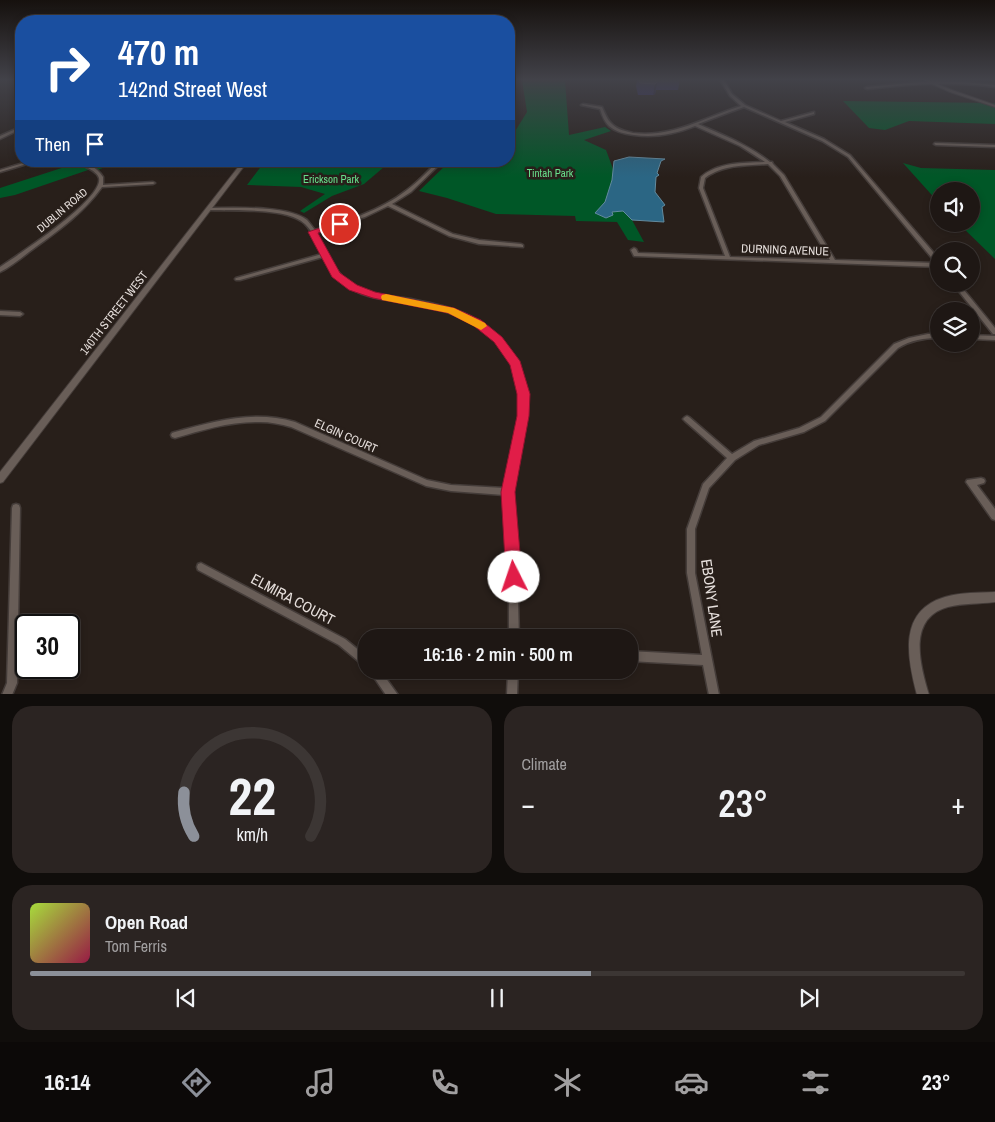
<!DOCTYPE html>
<meta charset="utf-8">
<style>
:root{--surface:#1e1714;--page:#2b2422;--text:#f1f3f6;--muted:#a19fa0;--line:#3c3634;--accent:#8c9099}
body{margin:0;font-family:"Archivo Narrow",sans-serif;background:var(--page);color:var(--text);height:100vh;display:flex;flex-direction:column;font-size:19px;white-space:nowrap}
*{box-sizing:border-box;margin:0}
p{font-size:16px;color:var(--muted)}
.icon{flex:none;width:28px;height:28px;fill:none;stroke:currentColor;stroke-width:2;stroke-linecap:round;stroke-linejoin:round}
.map{position:relative;height:694px;overflow:hidden}
.details{display:flex;flex-direction:column;gap:12px;padding:12px;background:#100d0b;flex:1}
.details>*{flex:none}
.banner{position:absolute;left:15px;top:15px;width:500px;height:152px;border-radius:20px;box-shadow:0 2px 8px #0003,0 0 0 1px var(--line);background:#1a4fa0;color:#fff;overflow:hidden}
.tools{position:absolute;left:930px;top:182px;display:grid;gap:10px}
.tools a{display:grid;place-items:center;width:50px;height:50px;border-radius:50%;background:var(--surface);box-shadow:0 2px 8px #0003,0 0 0 1px var(--line);font-size:25px}
.speed{position:absolute;left:15px;top:614px;display:flex;gap:10px;font-size:25px;font-weight:700;text-align:center}
.speed>*{display:grid;place-content:center;width:65px;height:65px;border-radius:50%;background:var(--surface);box-shadow:0 2px 8px #0003,0 0 0 1px var(--line);line-height:1}
.speed .limit{border:2px solid #111;border-radius:8px;background:#fff;color:#111}
.pin{position:absolute;display:grid;place-items:center;width:42px;height:42px;color:#fff;margin:-21px;border:2px solid #fff;border-radius:50%;box-shadow:0 1px 5px #0007}
.me{position:absolute;width:55px;margin:-28px;rotate:356deg;stroke-linejoin:round;filter:drop-shadow(0 0 4px #0008)}
.turn{display:flex;align-items:center;gap:18px;height:105px;padding:0 20px;font-size:22px}
.turn .icon{width:65px;height:65px;stroke-width:2.5}
.turn b{display:block;font-size:35px;line-height:42px}
.then{display:flex;align-items:center;height:48px;padding:0 20px;background:#0003;gap:10px;font-size:19px}
.big{font-size:38px;font-weight:600;line-height:1.1}
.details .widget{flex:1;display:flex;flex-direction:column;justify-content:center;gap:8px;min-width:0;padding:0 18px;border-radius:20px;background:var(--page)}
.details .dial{align-items:center;gap:0}
.dial svg{height:130px;overflow:visible;fill:none;stroke:var(--line);stroke-width:7;stroke-linecap:round;text-anchor:middle}
.dial text{fill:var(--text);stroke:none}
.song{display:flex;align-items:center;gap:15px}
.cover{width:60px;height:60px;border-radius:8px;background:linear-gradient(135deg,hsl(80 70% 55%),hsl(340 70% 35%))}
.played{height:5px;border-radius:2px;background:linear-gradient(90deg,var(--accent) 60%,var(--line) 60%)}
.keys{display:flex;justify-content:space-around;direction:ltr}
.heat{display:flex;justify-content:space-between;align-items:center;font-size:28px;direction:ltr}
.details .tiles{flex:1;display:grid;gap:12px;grid-template-columns:1fr 1fr}
.widget:last-child{grid-column:span 2}
.trip{position:absolute;left:358px;top:629px;width:280px;height:50px;border-radius:20px;background:var(--surface);box-shadow:0 2px 8px #0003,0 0 0 1px var(--line);font-weight:600;line-height:50px;text-align:center}
.menu{display:flex;height:80px;justify-content:space-around;align-items:center;background:#0c0908;color:var(--muted)}
.menu .icon{width:35px;height:35px}
.menu .on{color:var(--accent)}
.menu b{font-size:22px;color:var(--text)}
.map>svg:first-child{display:block}
.green{fill:#005727}
.water{fill:#2b6684;stroke:#638a9e}
.lines{fill:none;stroke-linecap:round;stroke-linejoin:round}
.minor-casing{stroke:#443c39;stroke-width:3}
.tertiary-casing{stroke:#443c39;stroke-width:2}
.minor{fill:#695e58;fill-rule:evenodd}
.tertiary{fill:#695e58;fill-rule:evenodd}
.wall{fill:#352d76}
.shaded-wall{fill:#28204c}
.building{fill:#484081;stroke:#61598f}
.route{fill:#e11d48;stroke:#92132f}
.slow{fill:#f59e0b}
.labels{text-anchor:middle;dominant-baseline:central;stroke-width:5;stroke-linejoin:round;paint-order:stroke}
.far-park-label{font-size:11px;fill:#69e08d;stroke:#281f1a}
.far-street-label{font-size:11px;fill:#e6dfdc;stroke:#281f1a}
.street-label{font-size:12px;fill:#e6dfdc;stroke:#281f1a}
.near-street-label{font-size:15px;fill:#e6dfdc;stroke:#281f1a}
</style>
<div class="map">
<svg width="995" height="695" viewBox="0 0 995 695">
<rect width="100%" height="100%" fill="#281f1a"/>
<path class="green" d="M522 80H565L569 135 605 127 611 131 584 140 606 150 632 220 644 242 628 240 617 222 576 221 575 216 496 214 447 198 419 191 450 161H509V141L527 112Z
M843 101 995 103V124L909 121 885 130 869 128Z
M83 161H121L95 171 91 169 15 195 0 198V188Z
M265 161H391L364 184 332 196 304 213 300 211 325 194 301 187 247 185Z
M903 163 921 168 995 170V259L959 224H971V191H939V203Z"/>
<path class="water" d="M629 157 665 159 661 161 657 173 659 175 656 177 655 192 665 205 662 207 664 222 632 220 623 211 612 212 613 215 606 218 595 213 605 202 612 180 614 161Z"/>
<g class="lines">
<defs>
<path id="minor" d="M720 80H724L732 94 745 105 781 121 814 112V114L785 122 824 139 850 155 939 259V267L634 256 631 250 634 248 636 249 638 253 725 256 699 188 701 177C718 162 743 163 765 162L740 146 695 126C675 134 655 138 634 135 625 134 616 132 609 126 604 121 602 115 600 109L581 105 583 104 602 107C605 113 607 120 612 124 618 130 625 131 633 133 673 138 705 117 741 106L730 96ZM744 107 822 141 848 157 936 263 835 260 784 175 773 164 772 162H770C749 145 723 135 698 124L730 112ZM768 164 780 176 830 260 730 257 703 188 705 178C724 164 746 166 768 164Z
M931 81 963 82 995 85V87C952 81 910 84 867 89L865 88 867 87Z
M20 127H21V129L0 139V136Z
M935 143 995 145V147L936 145 934 144Z
M30 161H37L0 172V170Z
M73 161C85 161 97 167 103 177V185L153 182 155 183 153 184 102 187C83 214 55 233 29 252 20 259 10 267 0 272V267C18 255 104 199 99 178 97 170 79 164 73 161Z
M438 161H443L411 192 392 204 453 234 479 240 521 244 523 245V247L479 244 449 236 388 206 365 217 316 233C326 252 334 273 353 285 369 296 392 296 411 299 431 303 452 307 470 316 496 329 520 355 524 385 528 409 524 433 519 457 516 469 512 481 512 494L518 602 519 638H509V602L504 495 451 491 426 486 291 427C281 424 270 422 260 422 231 421 203 430 175 438L172 437 171 435 172 433 175 432C215 421 254 410 295 422L427 480 451 485 504 488C506 478 508 468 511 458 516 439 520 418 519 398 516 334 464 312 409 303 390 300 367 299 350 288 338 281 330 269 323 257L240 280H236L235 279 236 278 322 254C317 244 313 231 305 224 288 207 232 211 209 210L207 209 209 208C234 208 288 205 307 220 310 223 312 227 315 230 347 221 380 211 407 190 418 182 428 171 438 161Z
M953 284H959L995 328V334H993Z
M0 311 20 312 23 314 20 316 0 315Z
M928 334H939V338C924 338 911 340 898 348L825 421 804 432 759 445 735 460 709 488 695 529V573L719 695H709L703 665 629 661V651L702 655 687 573V529L703 484 727 458 685 421 683 419 685 417 687 416 689 417 732 454 754 441 799 428 821 417 894 344 909 338Z
M971 335 995 336V340L971 339Z
M981 478 984 479 985 481 984 483 977 485 995 509V520L992 519 966 482 967 480Z
M16 504 19 505 20 508 17 683 12 695H2L7 683 12 508 13 505Z
M201 563 345 639 366 656V667L363 665 339 645 198 570 197 567 198 564Z
M369 670H380L398 695H386L371 673Z
M508 670H518L517 695H507Z"/>
<path id="tertiary" d="M923 80H928L952 90 995 105V107L950 92Z
M243 161H248L3 482 0 483V472Z
M995 592V602C980 604 963 603 948 607 907 618 920 665 929 695H917C907 657 898 611 945 597 961 592 979 593 995 592Z"/>
</defs>
<use href="#minor" class="minor-casing"/>
<use href="#tertiary" class="tertiary-casing"/>
<use href="#minor" class="minor"/>
<use href="#tertiary" class="tertiary"/>
</g>
<path class="wall" d="M637 80H680L678 90H656L655 94 653 95H638L636 86Z"/>
<path class="shaded-wall" d="M657 82 655 94 653 95 655 84Z"/>
<path class="building" d="M639 80H656L657 82 655 84 640 83Z"/>
<linearGradient id="sky" x2="0" y2="1"><stop stop-color="#16110e"/><stop offset="0.45" stop-color="#424249"/><stop offset="1" stop-color="#424249" stop-opacity="0"/></linearGradient>
<rect width="995" height="177" fill="url(#sky)"/>
<path class="route" d="M340 221 344 224 343 226 318 233 340 273 357 285 375 292 454 308 481 320 502 337 520 361 530 394 529 416 515 492 522 577 519 583 514 585 508 583 506 577 501 492 517 416V394L510 365 494 342 474 326 448 313 373 298 349 290 332 277 308 232Z"/>
<path class="slow" d="M386 294 454 308 485 323 487 326 481 330 448 313 382 300 381 297 382 295Z"/>
<g class="labels">
<g class="far-park-label">
<text x="550" y="173">Tintah Park</text>
<text x="331" y="179">Erickson Park</text>
</g>
<g class="far-street-label">
<text transform="translate(62 210) rotate(-40)">DUBLIN ROAD</text>
</g>
<g class="street-label">
<text transform="translate(785 250) rotate(2)">DURNING AVENUE</text>
<text transform="translate(114 313) rotate(-52)">140TH STREET WEST</text>
<text transform="translate(346 436) rotate(24)">ELGIN COURT</text>
</g>
<g class="near-street-label">
<text transform="translate(712 598) rotate(82)">EBONY LANE</text>
<text transform="translate(293 599) rotate(28)">ELMIRA COURT</text>
</g>
</g>
</svg>
<div class="tools">
<a><svg class="icon" aria-label="sound" viewBox="0 0 24 24"><path d="M4 9h4l5-4v14l-5-4H4zM17 9q2 3 0 6"/></svg></a>
<a><svg class="icon" aria-label="search" viewBox="0 0 24 24"><circle cx="10" cy="10" r="6"/><path d="M15 15l6 6"/></svg></a>
<a><svg class="icon" aria-label="layers" viewBox="0 0 24 24"><path d="M12 4l9 5-9 5-9-5zM3 14l9 5 9-5"/></svg></a>
</div>
<div class="speed"><div class="limit">30</div></div>
<div class="pin" style="left:340px;top:224px;background:#d93025"><svg class="icon" aria-label="arrive" viewBox="0 0 24 24"><path d="M6 21V4h12l-3 4 3 4H6"/></svg></div>
<svg class="me" style="left:514px;top:577px" viewBox="-20 -20 40 40"><circle r="19" fill="#fff"/><path d="M0-13L10 11 0 6-10 11z" fill="#e11d48"/></svg>
<div class="trip">16:16 · 2 min · 500 m</div>
<div class="banner">
<div class="turn"><svg class="icon" aria-label="right" viewBox="0 0 24 24"><path d="M7 20v-9h11M14 6l5 5-5 5"/></svg><div><b>470 m</b>142nd Street West</div></div>
<div class="then">Then<svg class="icon" aria-label="arrive" viewBox="0 0 24 24"><path d="M6 21V4h12l-3 4 3 4H6"/></svg></div>
</div>
</div>
<section class="details">
<div class="tiles">
<div class="widget dial"><svg viewBox="0 0 100 80">
<path d="M14 69A42 42 0 1 1 86 69"/>
<path d="M14 69A42 42 0 0 1 8 42" stroke="#8c9099"/>
<text x="50" y="56" font-size="32" font-weight="700">22</text>
<text x="50" y="72" font-size="11">km/h</text>
</svg></div>
<div class="widget"><p>Climate</p>
<div class="heat"><a>−</a><b class="big">23°</b><a>+</a></div>
</div>
<div class="widget">
<div class="song"><i class="cover"></i><div><b>Open Road</b><p>Tom Ferris</p></div></div>
<div class="played"></div>
<div class="keys"><svg class="icon" aria-label="previous" viewBox="0 0 24 24"><path d="M18 5L8 12l10 7zM5 5v14"/></svg><svg class="icon" aria-label="pause" viewBox="0 0 24 24"><path d="M8 5v14M16 5v14"/></svg><svg class="icon" aria-label="next" viewBox="0 0 24 24"><path d="M6 5l10 7-10 7zM19 5v14"/></svg></div>
</div>
</div>
</section>
<nav class="menu">
<b>16:14</b>
<svg class="icon on" aria-label="directions" viewBox="0 0 24 24"><path d="M12 3l9 9-9 9-9-9zM9 14v-3h6M13 9l2 2-2 2"/></svg>
<svg class="icon" aria-label="music" viewBox="0 0 24 24"><path d="M9 18V5l10-2v13"/><circle cx="6" cy="18" r="3"/><circle cx="16" cy="16" r="3"/></svg>
<svg class="icon" aria-label="phone" viewBox="0 0 24 24"><path d="M5 4h4l2 5-3 2q2 4 5 5l2-3 5 2v4C11 20 4 13 5 4z"/></svg>
<svg class="icon" aria-label="climate" viewBox="0 0 24 24"><path d="M12 3v18M4 7l16 10M4 17L20 7"/></svg>
<svg class="icon" aria-label="car" viewBox="0 0 24 24"><path d="M5 17H2v-5l4-1 3-4h7l3 4 3 1v5h-3M9 17h6M6 11h13"/><circle cx="7" cy="17" r="2"/><circle cx="17" cy="17" r="2"/></svg>
<svg class="icon" aria-label="filters" viewBox="0 0 24 24"><path d="M4 7h16M4 17h16"/><circle cx="9" cy="7" r="2"/><circle cx="15" cy="17" r="2"/></svg>
<b>23°</b>
</nav>
